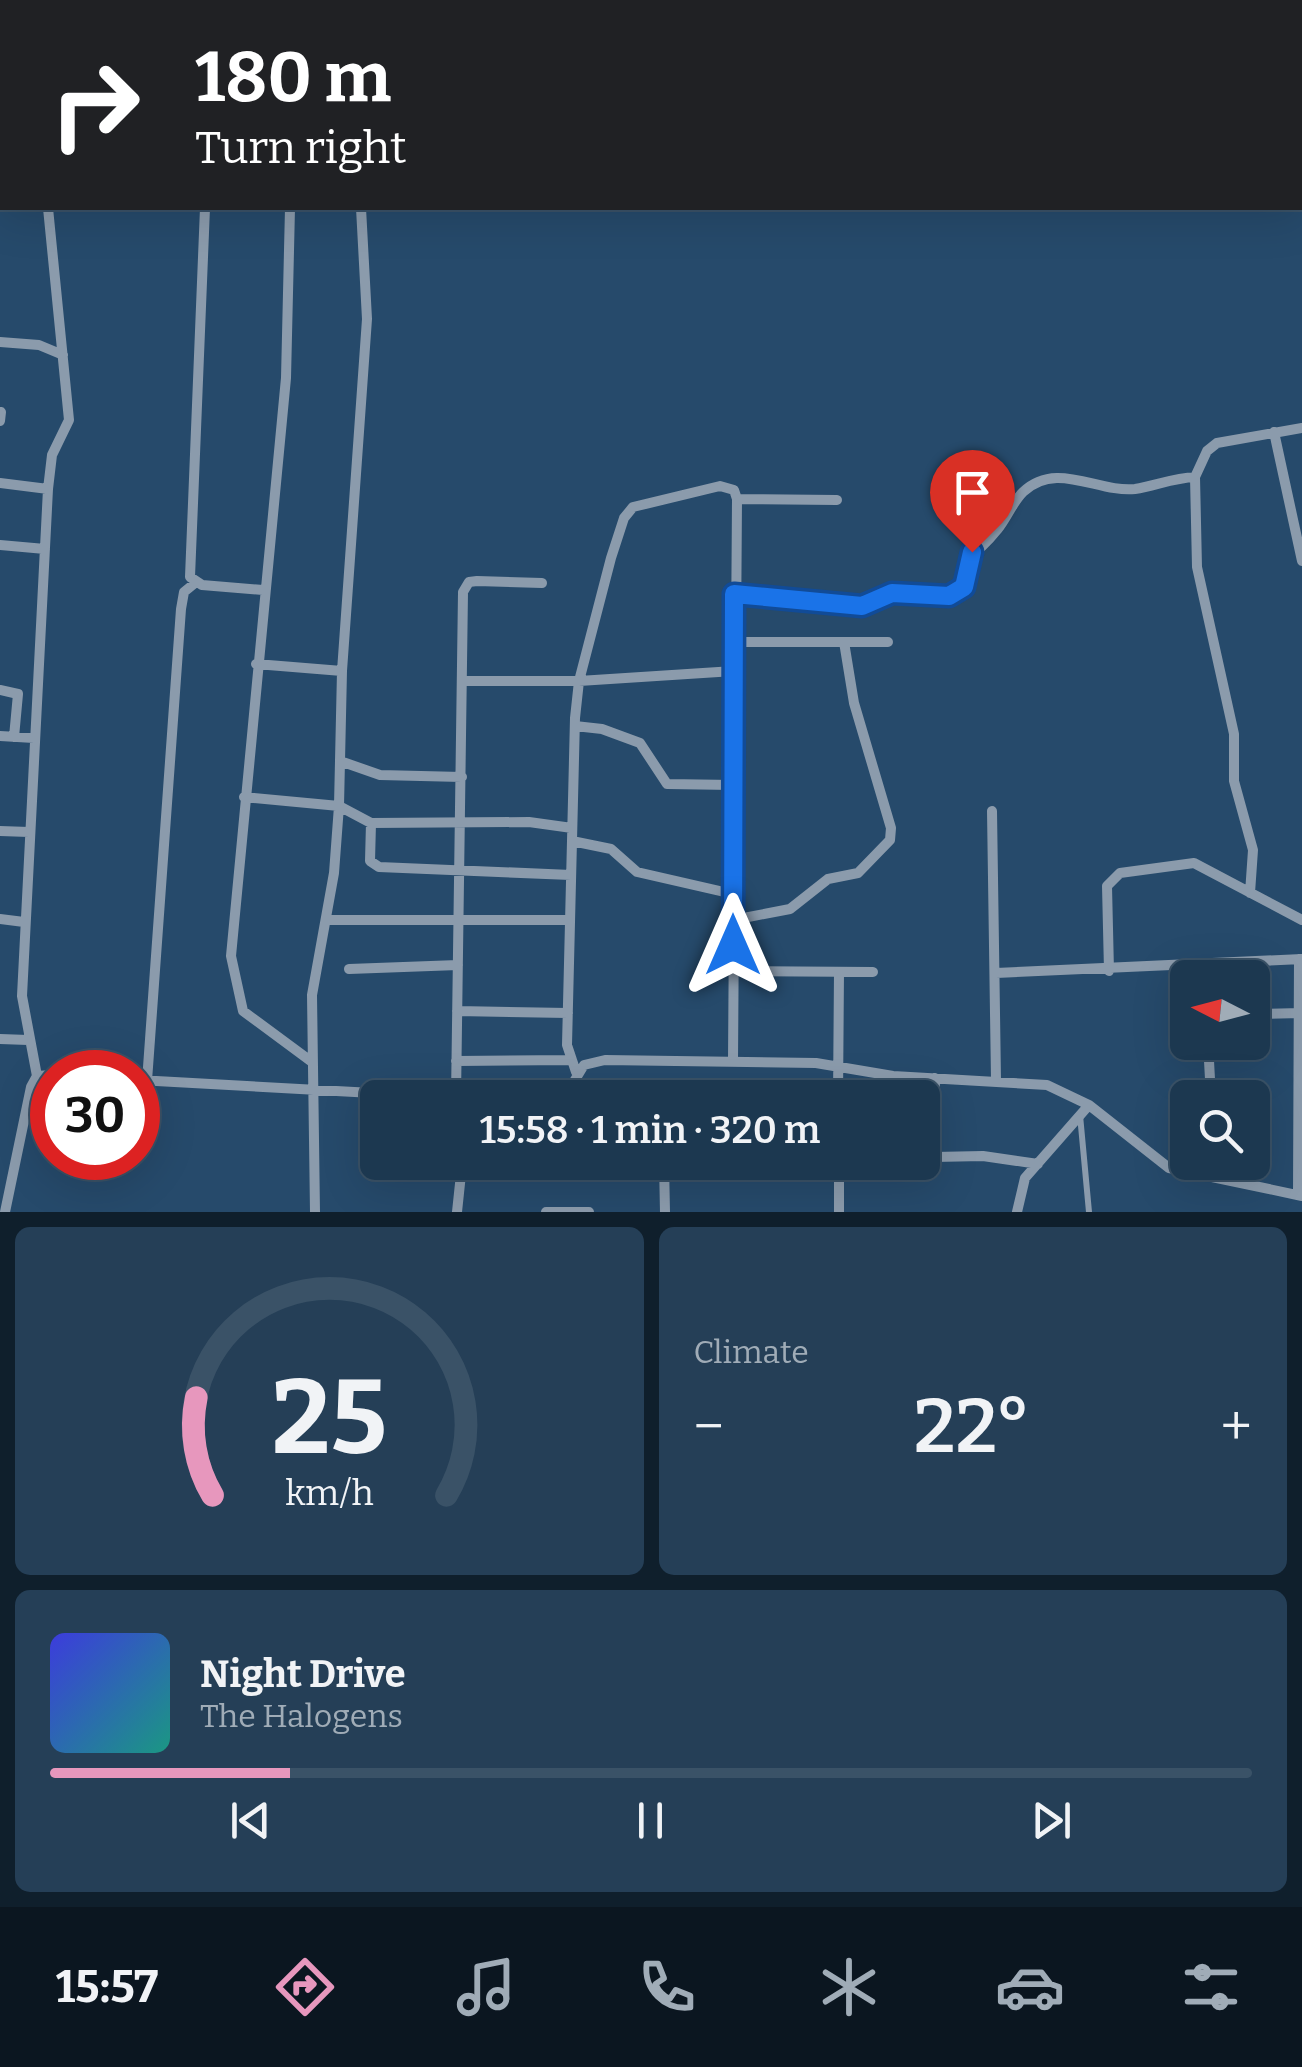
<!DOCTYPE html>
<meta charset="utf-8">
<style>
:root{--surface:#1c3850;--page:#253f57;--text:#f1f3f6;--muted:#a0acb7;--line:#3a5267;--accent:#e797bd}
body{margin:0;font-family:Bitter,serif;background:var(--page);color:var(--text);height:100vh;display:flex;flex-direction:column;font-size:38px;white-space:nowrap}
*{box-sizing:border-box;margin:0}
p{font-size:32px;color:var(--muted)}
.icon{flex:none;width:55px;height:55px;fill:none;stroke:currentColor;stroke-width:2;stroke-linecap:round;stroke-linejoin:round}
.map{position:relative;height:1212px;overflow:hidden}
.drawer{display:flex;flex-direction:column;gap:15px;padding:15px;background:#0f1f2c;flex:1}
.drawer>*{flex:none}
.banner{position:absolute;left:0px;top:0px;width:1302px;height:210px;box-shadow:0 10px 40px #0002,0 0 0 2px var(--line);background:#202124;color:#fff;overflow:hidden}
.needle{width:65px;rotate:276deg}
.tools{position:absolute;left:1170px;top:960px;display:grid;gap:20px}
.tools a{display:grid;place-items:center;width:100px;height:100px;border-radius:15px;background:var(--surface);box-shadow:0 10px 40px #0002,0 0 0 2px var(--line);font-size:50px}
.speed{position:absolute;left:30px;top:1050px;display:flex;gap:20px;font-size:50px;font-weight:700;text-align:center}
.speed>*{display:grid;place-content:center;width:130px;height:130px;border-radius:50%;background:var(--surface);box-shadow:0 10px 40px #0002,0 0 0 2px var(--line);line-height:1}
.speed .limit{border:15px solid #d22;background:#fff;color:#111}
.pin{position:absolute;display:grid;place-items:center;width:85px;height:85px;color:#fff;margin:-102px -42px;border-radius:50% 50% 50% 0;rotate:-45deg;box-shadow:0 0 10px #0007}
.pin .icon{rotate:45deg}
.me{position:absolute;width:110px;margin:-55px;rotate:0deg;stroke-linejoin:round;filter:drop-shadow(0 0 8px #0008)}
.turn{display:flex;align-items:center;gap:35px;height:210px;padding:0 30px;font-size:45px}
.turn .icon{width:130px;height:130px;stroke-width:2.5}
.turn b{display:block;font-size:70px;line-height:85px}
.big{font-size:75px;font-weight:600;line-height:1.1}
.drawer .tile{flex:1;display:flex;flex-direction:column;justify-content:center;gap:15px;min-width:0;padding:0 35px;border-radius:15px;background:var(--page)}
.drawer .dial{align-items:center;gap:0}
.dial svg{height:260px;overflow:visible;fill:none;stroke:var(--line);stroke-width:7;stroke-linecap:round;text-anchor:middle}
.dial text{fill:var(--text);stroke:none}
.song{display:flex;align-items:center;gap:30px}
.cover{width:120px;height:120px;border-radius:15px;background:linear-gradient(135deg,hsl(240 70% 55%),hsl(170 70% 35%))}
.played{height:10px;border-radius:5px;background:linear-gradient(90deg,var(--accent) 20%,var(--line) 20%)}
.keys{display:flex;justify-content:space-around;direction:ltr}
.heat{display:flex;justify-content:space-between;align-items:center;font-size:55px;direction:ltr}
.drawer .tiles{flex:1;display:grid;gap:15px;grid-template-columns:1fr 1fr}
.tile:last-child{grid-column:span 2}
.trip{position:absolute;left:360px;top:1080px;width:580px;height:100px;border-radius:15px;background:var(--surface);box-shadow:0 10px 40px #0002,0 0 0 2px var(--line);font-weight:600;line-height:100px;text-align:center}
.dock{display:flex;height:160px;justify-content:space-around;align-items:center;background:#0b1620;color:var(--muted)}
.dock .icon{width:70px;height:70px}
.dock .active{color:var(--accent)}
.dock b{font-size:45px;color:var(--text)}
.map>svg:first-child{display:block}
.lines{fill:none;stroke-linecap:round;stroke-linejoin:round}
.lane{stroke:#8b9bac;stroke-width:6}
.street{stroke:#8b9bac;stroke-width:10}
.route-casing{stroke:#114b97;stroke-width:25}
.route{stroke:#1a73e8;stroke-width:18}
</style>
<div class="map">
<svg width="1302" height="1212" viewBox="0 0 1302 1212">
<rect width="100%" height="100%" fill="#264a6b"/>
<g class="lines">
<path class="lane" d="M1080 1115 1089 1212"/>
<path class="street" d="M355 0 356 2
M211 2V0
M0 100 2 104
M205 208 190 577 202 585 263 590
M290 208 286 378 231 956 243 1011 312 1062
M0 342 39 345 63 355
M0 421 1 412
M1274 432 1302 561
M0 483 48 489
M737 499 837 500
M0 545 45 549
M734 594 862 606 892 593 949 596 964 587C971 546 975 558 997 530 1007 518 1012 503 1023 492 1056 460 1098 493 1135 489 1155 486 1173 478 1195 477
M734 642H888
M256 664 342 671
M463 681H579L734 671
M0 690 18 694 14 737
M575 726 602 729 640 743 667 784 733 785
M0 736 34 738
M340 761 380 775 462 777
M244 797 339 806 371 823 529 822 572 828
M992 811 996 1080
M371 823 370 861 379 867 571 875
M0 831 29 832
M572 841 611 849 637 872 733 894
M1250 893 1253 850 1234 781V734L1197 567 1195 477 1207 451 1217 443 1302 428
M0 919 24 922
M327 920H570
M733 920 790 909 828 879 858 873 890 840 891 828 854 703 844 642
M349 969 458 965
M733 971 873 972
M1109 971 1107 886 1120 873 1194 863 1302 920
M996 973 1302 959
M457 1011 568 1013
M1252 1014 1301 1013
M0 1039 28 1040
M1208 1042 1211 1098
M456 1061 572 1060
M576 1072 567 1045 575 718 579 681 611 558 624 518 633 507 720 486 734 490 737 499 733 1061
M37 1076 22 996 48 489 52 455 69 420 48 208
M935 1078 934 1157 983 1156 1038 1164
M138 1080 464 1098
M147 1081 181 609 184 592 195 583
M456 1097 463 592 469 582 477 581 542 583
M564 1098 584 1065 605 1060 816 1063 893 1076 1047 1085 1089 1105 1169 1168 1302 1196
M838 1098 839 972
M597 1162 764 1172 787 1171 803 1162
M839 1162V1212
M664 1163 665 1212
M1298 1195 1299 959
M5 1212 31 1087 37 1076 52 1075
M315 1212 312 995 334 873 339 806 342 671 367 319 361 208
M457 1212 461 1174
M546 1212H589
M1017 1212 1025 1178 1089 1105"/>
</g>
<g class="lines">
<defs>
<path id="route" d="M733 945 734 594 862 606 892 593 949 596 964 587 972 552"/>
</defs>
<use href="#route" class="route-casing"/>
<use href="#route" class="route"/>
</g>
</svg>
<div class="tools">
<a><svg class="needle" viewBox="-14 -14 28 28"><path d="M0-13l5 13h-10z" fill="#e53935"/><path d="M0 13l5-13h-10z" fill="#a0acb7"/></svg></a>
<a><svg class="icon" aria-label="search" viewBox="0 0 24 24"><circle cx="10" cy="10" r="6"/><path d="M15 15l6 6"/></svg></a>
</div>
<div class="speed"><div class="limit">30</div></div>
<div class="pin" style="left:972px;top:552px;background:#d93025"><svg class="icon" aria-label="arrive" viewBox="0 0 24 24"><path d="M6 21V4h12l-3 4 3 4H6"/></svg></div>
<svg class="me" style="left:733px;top:945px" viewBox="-20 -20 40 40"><path d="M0-17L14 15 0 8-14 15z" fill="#1a73e8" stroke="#fff" stroke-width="4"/></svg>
<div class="trip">15:58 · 1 min · 320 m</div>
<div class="banner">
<div class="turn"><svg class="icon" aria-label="right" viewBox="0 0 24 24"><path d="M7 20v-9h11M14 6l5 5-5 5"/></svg><div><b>180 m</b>Turn right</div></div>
</div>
</div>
<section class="drawer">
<div class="tiles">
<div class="tile dial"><svg viewBox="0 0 100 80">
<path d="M14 69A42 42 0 1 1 86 69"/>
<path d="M14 69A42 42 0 0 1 9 39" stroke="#e797bd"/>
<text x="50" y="56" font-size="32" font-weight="700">25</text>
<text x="50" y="72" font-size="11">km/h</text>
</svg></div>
<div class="tile"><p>Climate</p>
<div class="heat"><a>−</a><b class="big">22°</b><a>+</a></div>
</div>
<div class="tile">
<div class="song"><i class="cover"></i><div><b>Night Drive</b><p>The Halogens</p></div></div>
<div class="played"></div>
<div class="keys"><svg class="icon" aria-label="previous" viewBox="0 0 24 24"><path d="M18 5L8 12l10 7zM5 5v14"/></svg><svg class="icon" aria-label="pause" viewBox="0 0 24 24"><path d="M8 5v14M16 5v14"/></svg><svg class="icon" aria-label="next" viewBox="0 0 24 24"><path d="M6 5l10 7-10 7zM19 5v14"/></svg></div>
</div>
</div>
</section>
<nav class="dock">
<b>15:57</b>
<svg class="icon active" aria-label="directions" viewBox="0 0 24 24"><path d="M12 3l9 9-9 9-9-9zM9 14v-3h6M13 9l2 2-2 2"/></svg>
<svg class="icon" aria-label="music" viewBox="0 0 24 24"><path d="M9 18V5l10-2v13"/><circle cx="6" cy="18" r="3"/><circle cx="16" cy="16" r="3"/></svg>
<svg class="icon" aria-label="phone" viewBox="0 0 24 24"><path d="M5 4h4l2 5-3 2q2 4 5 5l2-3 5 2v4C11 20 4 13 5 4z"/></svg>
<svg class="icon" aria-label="climate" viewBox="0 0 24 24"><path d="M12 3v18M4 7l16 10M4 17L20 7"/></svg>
<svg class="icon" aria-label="car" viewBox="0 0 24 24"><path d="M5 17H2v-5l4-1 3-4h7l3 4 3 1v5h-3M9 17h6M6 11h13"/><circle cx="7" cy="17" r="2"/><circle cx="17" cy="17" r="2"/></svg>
<svg class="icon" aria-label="filters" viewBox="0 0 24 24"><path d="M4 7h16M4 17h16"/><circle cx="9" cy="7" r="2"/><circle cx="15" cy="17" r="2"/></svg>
</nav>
